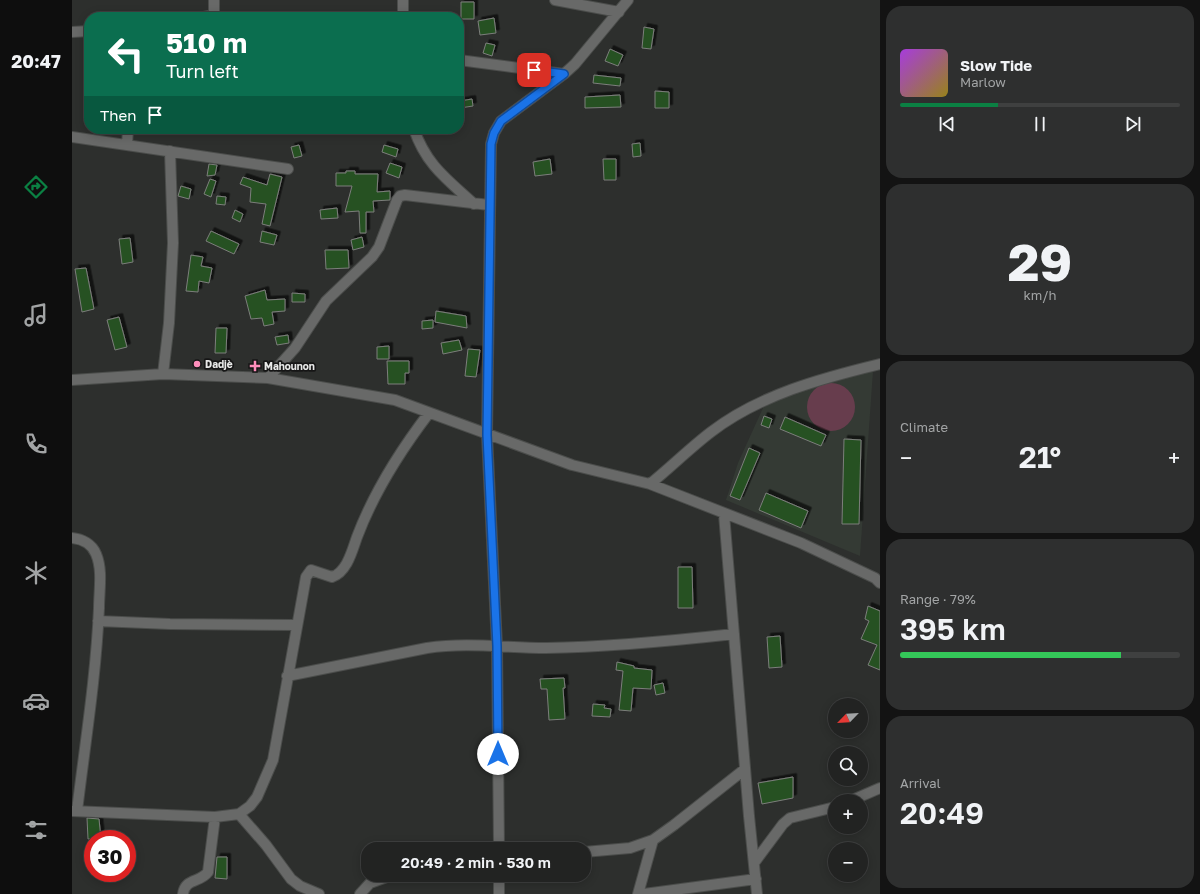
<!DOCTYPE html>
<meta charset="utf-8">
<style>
:root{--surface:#222322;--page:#2e2f2f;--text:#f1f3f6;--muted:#a2a4a5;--line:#3f4040;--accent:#0b8043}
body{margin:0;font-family:"Golos Text",sans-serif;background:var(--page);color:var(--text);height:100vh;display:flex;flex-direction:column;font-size:15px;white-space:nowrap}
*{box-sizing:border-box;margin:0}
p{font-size:13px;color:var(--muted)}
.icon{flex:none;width:22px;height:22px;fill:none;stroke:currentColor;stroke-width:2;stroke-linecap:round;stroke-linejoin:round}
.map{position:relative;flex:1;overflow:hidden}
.details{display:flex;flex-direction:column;gap:6px;padding:6px;background:#131313;width:320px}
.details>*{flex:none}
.hud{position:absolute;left:12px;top:12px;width:380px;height:122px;border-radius:16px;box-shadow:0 2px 10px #0003,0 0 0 1px var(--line);background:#0b6e4f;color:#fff;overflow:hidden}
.needle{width:26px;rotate:245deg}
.fabs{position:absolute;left:756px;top:698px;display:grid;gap:8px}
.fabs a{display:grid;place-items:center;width:40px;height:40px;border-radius:50%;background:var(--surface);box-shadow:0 2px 10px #0003,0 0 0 1px var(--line);font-size:20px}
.speed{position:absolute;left:12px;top:830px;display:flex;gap:8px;font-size:20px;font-weight:700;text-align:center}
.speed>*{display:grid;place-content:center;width:52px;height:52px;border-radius:50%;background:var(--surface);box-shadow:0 2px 10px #0003,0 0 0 1px var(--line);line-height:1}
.speed .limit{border:6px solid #d22;background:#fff;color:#111}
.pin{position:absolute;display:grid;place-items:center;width:34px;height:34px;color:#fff;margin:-17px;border-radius:8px;box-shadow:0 2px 6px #0006}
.me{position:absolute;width:44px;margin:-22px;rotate:0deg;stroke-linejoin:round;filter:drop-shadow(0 0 3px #0008)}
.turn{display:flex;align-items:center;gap:14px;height:84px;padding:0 16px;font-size:18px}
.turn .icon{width:52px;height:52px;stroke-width:2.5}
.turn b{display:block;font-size:28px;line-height:34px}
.then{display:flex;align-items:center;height:38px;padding:0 16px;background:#0003;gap:8px;font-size:15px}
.big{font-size:30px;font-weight:600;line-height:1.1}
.details .widget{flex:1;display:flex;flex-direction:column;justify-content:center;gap:6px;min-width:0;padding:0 14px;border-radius:16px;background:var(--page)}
.details .dial{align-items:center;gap:0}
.dial b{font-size:52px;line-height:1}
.song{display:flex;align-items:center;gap:12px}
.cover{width:48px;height:48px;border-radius:6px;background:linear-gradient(135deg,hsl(280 70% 55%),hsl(50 70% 35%))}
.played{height:4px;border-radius:2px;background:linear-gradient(90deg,var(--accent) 35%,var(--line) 35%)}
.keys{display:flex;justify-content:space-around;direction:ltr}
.heat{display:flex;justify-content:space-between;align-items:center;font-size:22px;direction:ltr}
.charge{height:6px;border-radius:3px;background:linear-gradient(90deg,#34c759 79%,var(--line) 0)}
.trip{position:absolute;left:289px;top:842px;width:230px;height:40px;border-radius:16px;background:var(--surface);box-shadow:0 2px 10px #0003,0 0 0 1px var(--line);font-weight:600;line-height:40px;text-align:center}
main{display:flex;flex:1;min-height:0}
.tab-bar{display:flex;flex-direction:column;width:72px;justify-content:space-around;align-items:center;background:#0e0e0e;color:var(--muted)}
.tab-bar .icon{width:28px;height:28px}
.tab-bar .active{color:var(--accent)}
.tab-bar b{font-size:18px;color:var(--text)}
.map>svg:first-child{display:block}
.built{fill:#343a34}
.green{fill:#673d4d}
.building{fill:#275124;stroke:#7c7e7b;filter:url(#shadow)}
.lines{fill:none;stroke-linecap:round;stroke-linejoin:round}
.minor-casing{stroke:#4b4d4b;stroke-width:12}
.minor{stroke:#686968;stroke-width:10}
.route-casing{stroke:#114b97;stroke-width:10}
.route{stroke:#1a73e8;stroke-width:7}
.poi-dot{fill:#fe8ebb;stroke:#161616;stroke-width:1.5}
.labels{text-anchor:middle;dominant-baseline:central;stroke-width:3.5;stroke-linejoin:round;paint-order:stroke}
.poi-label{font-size:10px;font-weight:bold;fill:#e9eae9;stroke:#161616;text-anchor:start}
</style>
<main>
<nav class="tab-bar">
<b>20:47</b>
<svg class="icon active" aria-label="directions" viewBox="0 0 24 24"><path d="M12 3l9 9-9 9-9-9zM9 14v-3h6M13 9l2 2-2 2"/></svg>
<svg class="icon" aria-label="music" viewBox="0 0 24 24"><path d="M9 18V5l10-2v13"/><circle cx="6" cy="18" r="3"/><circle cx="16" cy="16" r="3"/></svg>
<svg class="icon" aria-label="phone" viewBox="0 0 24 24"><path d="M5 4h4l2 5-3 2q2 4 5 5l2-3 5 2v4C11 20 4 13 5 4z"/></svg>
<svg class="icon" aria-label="climate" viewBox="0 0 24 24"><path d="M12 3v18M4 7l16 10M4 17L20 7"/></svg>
<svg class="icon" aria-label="car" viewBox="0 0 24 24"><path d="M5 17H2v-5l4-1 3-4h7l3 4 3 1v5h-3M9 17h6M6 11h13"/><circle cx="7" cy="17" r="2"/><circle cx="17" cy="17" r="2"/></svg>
<svg class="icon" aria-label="filters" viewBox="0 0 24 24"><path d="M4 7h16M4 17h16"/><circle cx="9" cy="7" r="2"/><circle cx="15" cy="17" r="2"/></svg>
</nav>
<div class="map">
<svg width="808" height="894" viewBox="0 0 808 894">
<defs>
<filter id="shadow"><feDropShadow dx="3.5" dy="-3.5" stdDeviation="0" flood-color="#0009"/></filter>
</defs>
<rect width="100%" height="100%" fill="#2d2f2d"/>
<path class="built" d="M801 371 788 556 654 500 666 463 691 408 723 391Z"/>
<path class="green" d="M735 407a24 24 0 1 1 48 0a24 24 0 1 1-48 0Z"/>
<path class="building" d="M389 2H402V19H389Z
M422 18 424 33 408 35 406 21Z
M572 27 582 29 579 49 570 48Z
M414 43 423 45 420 56 411 53Z
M538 49 551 55 546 66 533 61Z
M522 75 549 78 548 86 521 83Z
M583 91 597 92V108H583Z
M548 95 549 107 513 108V97Z
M400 99 401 106 388 108V101Z
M568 143 569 156 561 157 560 144Z
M227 145 230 156 222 158 219 147Z
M312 145 326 149 324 157 310 152Z
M478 159 480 174 463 176 461 162Z
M531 159H544V180H532Z
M318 163 330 167 327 178 314 173Z
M137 164 145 165 143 175 135 176Z
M274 171H283V174H306L305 192 318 191V200L301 201 302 212H294V233H288L287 211 273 212 280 186H264V173H274Z
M198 174 210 177 198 226 190 224 194 204 178 202 179 188 168 184 171 177 195 185Z
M138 179 144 181 139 197 132 194Z
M109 186 119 189 117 199 106 196Z
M145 196 154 197 153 205 144 204Z
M265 208 266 218 249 219 248 210Z
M163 210 171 214 168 222 160 218Z
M139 231 167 244 162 254 134 241Z
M190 231 205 235 202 245 188 242Z
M290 237 292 247 281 250 279 240Z
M58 238 61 262 50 264 47 239Z
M253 250H276L277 268 254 269Z
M119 255 131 257 129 266 140 268 137 283 127 281 126 292 114 291Z
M14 268 22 309 10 312 3 269Z
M193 290 195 300 213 299V311L200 312 202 324 192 326 190 318 179 319 173 296Z
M220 293 233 294V302H220Z
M364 311 394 316 395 328 363 322Z
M47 317 55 347 43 350 35 320Z
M361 320V328L350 329V321Z
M144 328H155L154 353H143Z
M216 335 217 343 205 345 203 337Z
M387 340 390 350 371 354 369 343Z
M317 346V359H305V347Z
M396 349 408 350 404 377 393 376Z
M315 361H337V373H333V384H316Z
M692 416 700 419 697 428 689 425Z
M713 417 754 435 749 446 708 429Z
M772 439 789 440 787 524H770Z
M677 448 688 453 668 500 658 496Z
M694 493 736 511 729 528 687 510Z
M606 567H620L621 608H606Z
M796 606 808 611V670L796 665 805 645 789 639 797 621 793 619Z
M708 636 710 667 697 668 695 637Z
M545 662 562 666V668L580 670 579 689 561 688 559 711 547 710 551 671 544 670Z
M492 678 493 688H491L493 719 477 720 475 689H469L468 679Z
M591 683 593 693 584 695 582 685Z
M521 704 533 705 532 708 539 709 538 717 520 716Z
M721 777V798L690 804 686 783Z
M15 818 27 819 29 839H16Z
M145 857H155V879L143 878Z"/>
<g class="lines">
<defs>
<path id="minor" d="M331 0V17
M483 0 547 12
M142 15V0
M132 17 142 15 149 17
M0 32 17 31
M387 60 492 74
M342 129C354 165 376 180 402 204
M0 137 216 169
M55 145 56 129
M91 374 97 323 101 243 98 151
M196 378 223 348 254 301 300 257 307 247 325 200 328 196 333 195 417 205
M0 380 91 374 196 378 323 400 500 465 578 484 729 543 803 578 808 583
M578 484C599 467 618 448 639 432 687 395 750 378 808 364
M652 514 677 816 685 894
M0 538C10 539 20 544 24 554 31 570 27 591 27 608 24 677 13 744 5 811
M26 621 98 624 224 625
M215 676 355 648C395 642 434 648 474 648 537 647 599 641 662 634
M778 801 808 788
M0 811 143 817 167 814 178 806 185 797 201 760 234 577 239 570 260 577C275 572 280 551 285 537 302 492 328 451 357 413
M167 814 194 845 219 879 228 886 247 894
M419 849 427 847 445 849
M427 849 425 646 415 435 419 144 422 133 429 121 492 74 503 64 556 0
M512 852 558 848 581 840 602 825 673 769
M682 863 711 824 718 818 763 807
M427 875V894
M111 894C113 878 128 883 136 872L143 817
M288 894 298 883 320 875
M566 894 581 840
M572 894 684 879"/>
</defs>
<use href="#minor" class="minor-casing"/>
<use href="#minor" class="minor"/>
</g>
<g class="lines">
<defs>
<path id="route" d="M426 754 425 646 415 435 419 144 422 133 429 121 492 74 462 70"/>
</defs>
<use href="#route" class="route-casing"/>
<use href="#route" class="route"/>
</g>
<g class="poi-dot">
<circle cx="125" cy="364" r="4"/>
<path d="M181 360h4v4h4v4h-4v4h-4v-4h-4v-4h4z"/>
</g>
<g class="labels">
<g class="poi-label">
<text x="133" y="364">Dadjè</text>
<text x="192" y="366">Mahounon</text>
</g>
</g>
</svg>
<div class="fabs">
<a><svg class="needle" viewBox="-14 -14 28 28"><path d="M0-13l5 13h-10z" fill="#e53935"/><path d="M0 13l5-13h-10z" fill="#a2a4a5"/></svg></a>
<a><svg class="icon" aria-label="search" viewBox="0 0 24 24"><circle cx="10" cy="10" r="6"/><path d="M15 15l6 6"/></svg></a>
<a>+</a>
<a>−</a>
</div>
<div class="speed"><div class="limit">30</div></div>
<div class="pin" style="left:462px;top:70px;background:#d93025"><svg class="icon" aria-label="arrive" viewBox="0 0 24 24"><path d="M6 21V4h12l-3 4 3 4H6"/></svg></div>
<svg class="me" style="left:426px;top:754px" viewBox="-20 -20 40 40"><circle r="19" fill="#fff"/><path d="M0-13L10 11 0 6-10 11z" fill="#1a73e8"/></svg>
<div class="trip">20:49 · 2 min · 530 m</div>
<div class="hud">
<div class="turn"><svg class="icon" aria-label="left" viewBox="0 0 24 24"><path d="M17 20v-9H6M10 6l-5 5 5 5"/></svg><div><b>510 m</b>Turn left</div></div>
<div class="then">Then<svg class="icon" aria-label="arrive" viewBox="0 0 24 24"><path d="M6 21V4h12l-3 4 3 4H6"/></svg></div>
</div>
</div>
<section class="details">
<div class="widget">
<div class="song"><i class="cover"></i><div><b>Slow Tide</b><p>Marlow</p></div></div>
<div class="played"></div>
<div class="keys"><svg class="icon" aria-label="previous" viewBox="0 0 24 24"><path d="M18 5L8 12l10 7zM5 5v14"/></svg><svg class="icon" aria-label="pause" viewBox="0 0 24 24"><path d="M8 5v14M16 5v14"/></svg><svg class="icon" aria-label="next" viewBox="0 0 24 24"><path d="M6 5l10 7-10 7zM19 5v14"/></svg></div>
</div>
<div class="widget dial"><b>29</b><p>km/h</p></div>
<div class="widget"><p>Climate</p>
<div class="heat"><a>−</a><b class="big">21°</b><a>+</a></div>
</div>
<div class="widget"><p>Range · 79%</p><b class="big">395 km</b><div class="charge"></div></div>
<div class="widget"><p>Arrival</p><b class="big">20:49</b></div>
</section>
</main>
